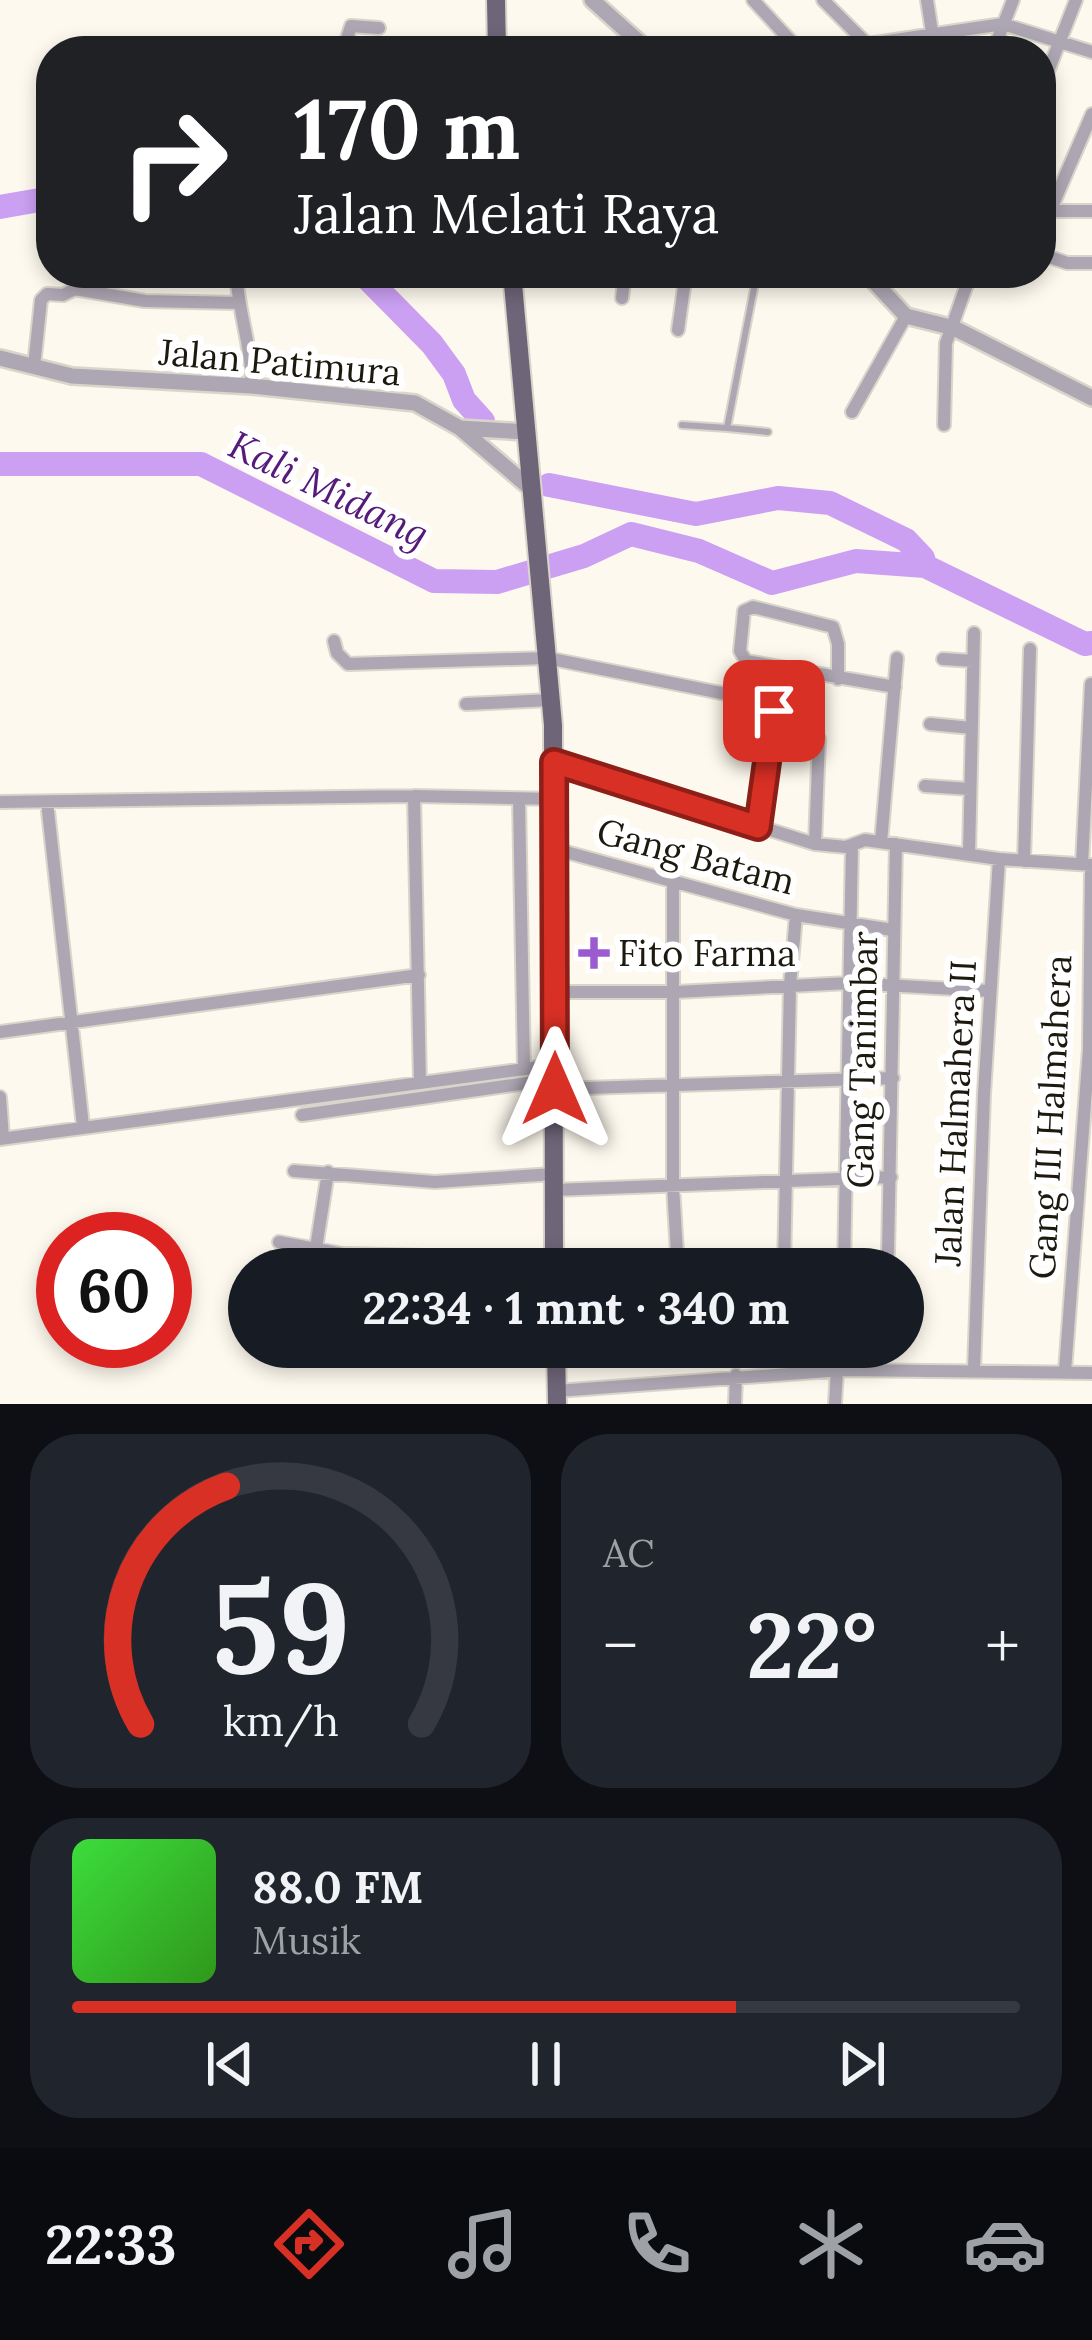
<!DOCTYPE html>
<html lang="id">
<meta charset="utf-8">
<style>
:root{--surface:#171b24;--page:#20242c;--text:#f1f3f6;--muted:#9ea1a6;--line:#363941;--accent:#d93025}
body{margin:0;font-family:Lora,serif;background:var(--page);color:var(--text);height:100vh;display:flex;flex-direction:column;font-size:45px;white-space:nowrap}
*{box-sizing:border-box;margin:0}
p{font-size:39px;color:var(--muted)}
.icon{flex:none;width:66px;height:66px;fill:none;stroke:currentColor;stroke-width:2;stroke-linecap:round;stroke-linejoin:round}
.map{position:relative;height:1404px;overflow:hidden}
.panel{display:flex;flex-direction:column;gap:30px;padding:30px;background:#0d0f14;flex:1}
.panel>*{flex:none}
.hud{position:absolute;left:36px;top:36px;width:1020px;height:252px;border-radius:48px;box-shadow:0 6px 18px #0003;background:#202124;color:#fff;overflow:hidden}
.speed{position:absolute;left:36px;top:1212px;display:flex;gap:24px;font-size:60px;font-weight:700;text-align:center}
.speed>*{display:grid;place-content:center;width:156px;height:156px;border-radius:50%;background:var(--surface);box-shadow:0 6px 18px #0003;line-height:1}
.speed .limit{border:18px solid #d22;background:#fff;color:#111}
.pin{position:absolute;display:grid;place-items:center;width:102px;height:102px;color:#fff;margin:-51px;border-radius:24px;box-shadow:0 6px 18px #0006}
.me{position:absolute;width:132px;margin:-66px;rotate:0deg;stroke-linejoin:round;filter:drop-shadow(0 0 9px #0008)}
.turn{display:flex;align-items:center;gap:42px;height:252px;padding:0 60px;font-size:54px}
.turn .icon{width:156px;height:156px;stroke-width:2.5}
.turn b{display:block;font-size:84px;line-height:102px}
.big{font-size:90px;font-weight:800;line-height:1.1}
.panel .tile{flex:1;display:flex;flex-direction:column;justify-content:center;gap:18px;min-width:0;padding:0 42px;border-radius:48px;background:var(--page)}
.panel .dial{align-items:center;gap:0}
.dial svg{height:312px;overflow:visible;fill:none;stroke:var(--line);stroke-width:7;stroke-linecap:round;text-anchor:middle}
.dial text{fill:var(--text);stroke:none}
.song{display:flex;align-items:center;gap:36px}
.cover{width:144px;height:144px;border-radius:18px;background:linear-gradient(135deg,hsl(120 70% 55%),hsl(110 70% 35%))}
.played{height:12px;border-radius:6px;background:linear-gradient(90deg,var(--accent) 70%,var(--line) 70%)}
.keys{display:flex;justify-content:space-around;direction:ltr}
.heat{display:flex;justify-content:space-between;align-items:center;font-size:66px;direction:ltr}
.panel .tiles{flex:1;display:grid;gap:30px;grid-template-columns:1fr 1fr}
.tile:last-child{grid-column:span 2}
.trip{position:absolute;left:228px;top:1248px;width:696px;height:120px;border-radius:60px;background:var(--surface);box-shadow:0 6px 18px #0003;font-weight:800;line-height:120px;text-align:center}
.dock{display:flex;height:192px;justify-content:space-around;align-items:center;background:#090b0e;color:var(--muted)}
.dock .icon{width:84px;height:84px}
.dock .active{color:var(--accent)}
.dock b{font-size:54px;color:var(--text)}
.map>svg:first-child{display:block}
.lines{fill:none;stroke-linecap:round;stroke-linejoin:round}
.river{stroke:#cba0f3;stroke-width:24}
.service-casing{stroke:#dad5ca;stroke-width:10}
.minor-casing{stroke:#dad5ca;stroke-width:16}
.tertiary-casing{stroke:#dad5ca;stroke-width:20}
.primary-casing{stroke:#dad5ca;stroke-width:22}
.service{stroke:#ada7b3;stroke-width:6}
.minor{stroke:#ada7b3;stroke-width:12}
.tertiary{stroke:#ada7b3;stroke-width:15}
.primary{stroke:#6e6578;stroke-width:18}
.route-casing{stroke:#8d1f18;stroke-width:30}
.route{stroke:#d93025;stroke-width:21}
.poi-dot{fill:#9b5acf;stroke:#fff;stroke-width:4.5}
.labels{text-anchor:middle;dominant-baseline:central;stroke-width:12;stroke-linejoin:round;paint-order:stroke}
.street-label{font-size:36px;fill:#1d190f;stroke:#fff}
.poi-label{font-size:36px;fill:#1d190f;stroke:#fff;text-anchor:start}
.water-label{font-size:39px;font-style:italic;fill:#541b7b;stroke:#fff}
</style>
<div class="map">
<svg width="1092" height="1404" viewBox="0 0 1092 1404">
<rect width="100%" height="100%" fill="#fef9ee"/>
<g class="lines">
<path class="river" d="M0 207 51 198
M362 273 432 344 454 374 464 400 483 421
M0 464H201L434 581 497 582 584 556 631 534 699 551 772 583 856 561 925 566 1085 644 1092 643
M549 485 696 514 778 498 830 503 906 540 923 558 925 566"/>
<defs>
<path id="service" d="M682 425 727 428 757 273
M727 428 768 432"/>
<path id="minor" d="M753 0 800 51
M823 0 869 46
M927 0 932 32
M343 51 351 26 379 28
M860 51 868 44 1003 24 1092 52
M993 51 1013 0
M1041 89 1076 0
M1051 211H1092
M1041 232 1092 114
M1041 254 1067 263H1092
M236 273C238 311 252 347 252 386
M622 298 625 273
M678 330 686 273
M34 366 41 300 47 294 63 295 75 289 145 301 239 303
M852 412 906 316
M944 425 946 343 971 273
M334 641 337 653 348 664 547 658 771 703 774 711 758 827
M943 659 973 661
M838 679V644L833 627 753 607 744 611 740 651 746 661 895 687
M466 704 551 700
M930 724 972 728
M554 762 815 844 846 847 865 840 999 859 1092 865
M925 786 970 789
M414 796 420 1083
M519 799 524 1068
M0 802 414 796 554 799
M47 802 83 1126
M881 842 897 658
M815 844 819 739
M555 849 796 915 893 930
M969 854 974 633
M1024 861 1030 649
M1082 864 1091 684
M673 883V1186L678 1269
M555 992H676L849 983 990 991
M0 1032 419 975
M555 1089 893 1078
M0 1097 3 1138
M302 1115 555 1079
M0 1139 555 1065
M294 1171 435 1182 554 1174
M554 1190 891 1177
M279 1242 343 1254 554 1259
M316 1248 328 1172
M784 1269 790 985 796 915
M844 1269 852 845
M874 1269 882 1266 888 1253 896 844
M843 1370V1347
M974 1370 984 1094 999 859
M1065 1371 1089 1049 1091 865
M557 1391 843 1370 1092 1373
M735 1404 736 1375
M835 1404 837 1370"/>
<path id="tertiary" d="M592 0 649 51
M866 273 906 316 954 328 1092 398
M0 358 72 376 252 386 415 403 460 428 529 487
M460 428 527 432"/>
<path id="primary" d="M496 0 497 51
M512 273 553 725 554 1269
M556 1347 557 1404"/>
</defs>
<use href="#service" class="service-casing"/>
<use href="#minor" class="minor-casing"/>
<use href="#tertiary" class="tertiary-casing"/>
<use href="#primary" class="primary-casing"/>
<use href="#service" class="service"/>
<use href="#minor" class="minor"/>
<use href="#tertiary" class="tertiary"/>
<use href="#primary" class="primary"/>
</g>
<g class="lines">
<defs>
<path id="route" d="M555 1089 554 762 758 827 774 711"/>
</defs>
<use href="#route" class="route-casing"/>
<use href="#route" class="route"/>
</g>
<path class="poi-dot" d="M588 935h12v12h12v12h-12v12h-12v-12h-12v-12h12z"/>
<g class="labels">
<g class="street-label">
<text transform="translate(280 362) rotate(5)">Jalan Patimura</text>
<text transform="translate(696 856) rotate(15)">Gang Batam</text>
<text transform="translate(862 1060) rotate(-89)">Gang Tanimbar</text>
<text transform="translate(955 1113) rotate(-87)">Jalan Halmahera II</text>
<text transform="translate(1050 1117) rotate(-87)">Gang III Halmahera</text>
</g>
<g class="poi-label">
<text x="618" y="953">Fito Farma</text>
</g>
<g class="water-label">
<text transform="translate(329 489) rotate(26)">Kali Midang</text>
</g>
</g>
</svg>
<div class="speed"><div class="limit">60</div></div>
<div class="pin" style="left:774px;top:711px;background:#d93025"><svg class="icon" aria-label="arrive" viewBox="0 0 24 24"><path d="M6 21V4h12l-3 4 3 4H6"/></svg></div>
<svg class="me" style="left:555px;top:1089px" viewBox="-20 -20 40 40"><path d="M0-17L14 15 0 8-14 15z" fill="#d93025" stroke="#fff" stroke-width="4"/></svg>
<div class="trip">22:34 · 1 mnt · 340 m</div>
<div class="hud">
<div class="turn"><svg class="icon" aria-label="right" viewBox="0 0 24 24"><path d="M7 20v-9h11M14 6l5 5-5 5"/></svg><div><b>170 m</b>Jalan Melati Raya</div></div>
</div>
</div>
<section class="panel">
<div class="tiles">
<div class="tile dial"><svg viewBox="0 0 100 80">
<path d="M14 69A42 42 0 1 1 86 69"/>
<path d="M14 69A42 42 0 0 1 36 8" stroke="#d93025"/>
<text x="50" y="56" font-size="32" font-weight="700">59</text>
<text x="50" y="72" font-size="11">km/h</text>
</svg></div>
<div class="tile"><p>AC</p>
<div class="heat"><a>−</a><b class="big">22°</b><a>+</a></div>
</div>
<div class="tile">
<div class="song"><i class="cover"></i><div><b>88.0 FM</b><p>Musik</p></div></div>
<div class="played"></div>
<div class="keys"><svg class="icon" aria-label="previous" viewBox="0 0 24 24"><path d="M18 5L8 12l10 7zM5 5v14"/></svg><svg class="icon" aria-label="pause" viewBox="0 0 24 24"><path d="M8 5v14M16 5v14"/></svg><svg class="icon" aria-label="next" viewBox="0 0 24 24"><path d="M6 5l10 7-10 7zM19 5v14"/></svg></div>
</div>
</div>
</section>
<nav class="dock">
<b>22:33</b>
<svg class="icon active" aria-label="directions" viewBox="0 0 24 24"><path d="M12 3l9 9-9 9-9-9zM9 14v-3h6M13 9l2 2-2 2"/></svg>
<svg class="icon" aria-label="music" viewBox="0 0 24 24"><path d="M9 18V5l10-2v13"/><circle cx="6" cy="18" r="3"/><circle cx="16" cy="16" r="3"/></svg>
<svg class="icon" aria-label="phone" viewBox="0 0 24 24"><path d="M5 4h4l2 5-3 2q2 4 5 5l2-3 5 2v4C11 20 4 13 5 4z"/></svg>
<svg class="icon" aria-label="climate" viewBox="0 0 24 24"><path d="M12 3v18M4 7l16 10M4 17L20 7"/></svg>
<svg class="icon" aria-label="car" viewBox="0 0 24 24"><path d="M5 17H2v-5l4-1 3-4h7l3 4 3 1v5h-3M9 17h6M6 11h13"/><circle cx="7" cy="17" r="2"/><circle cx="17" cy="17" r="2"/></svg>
</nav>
